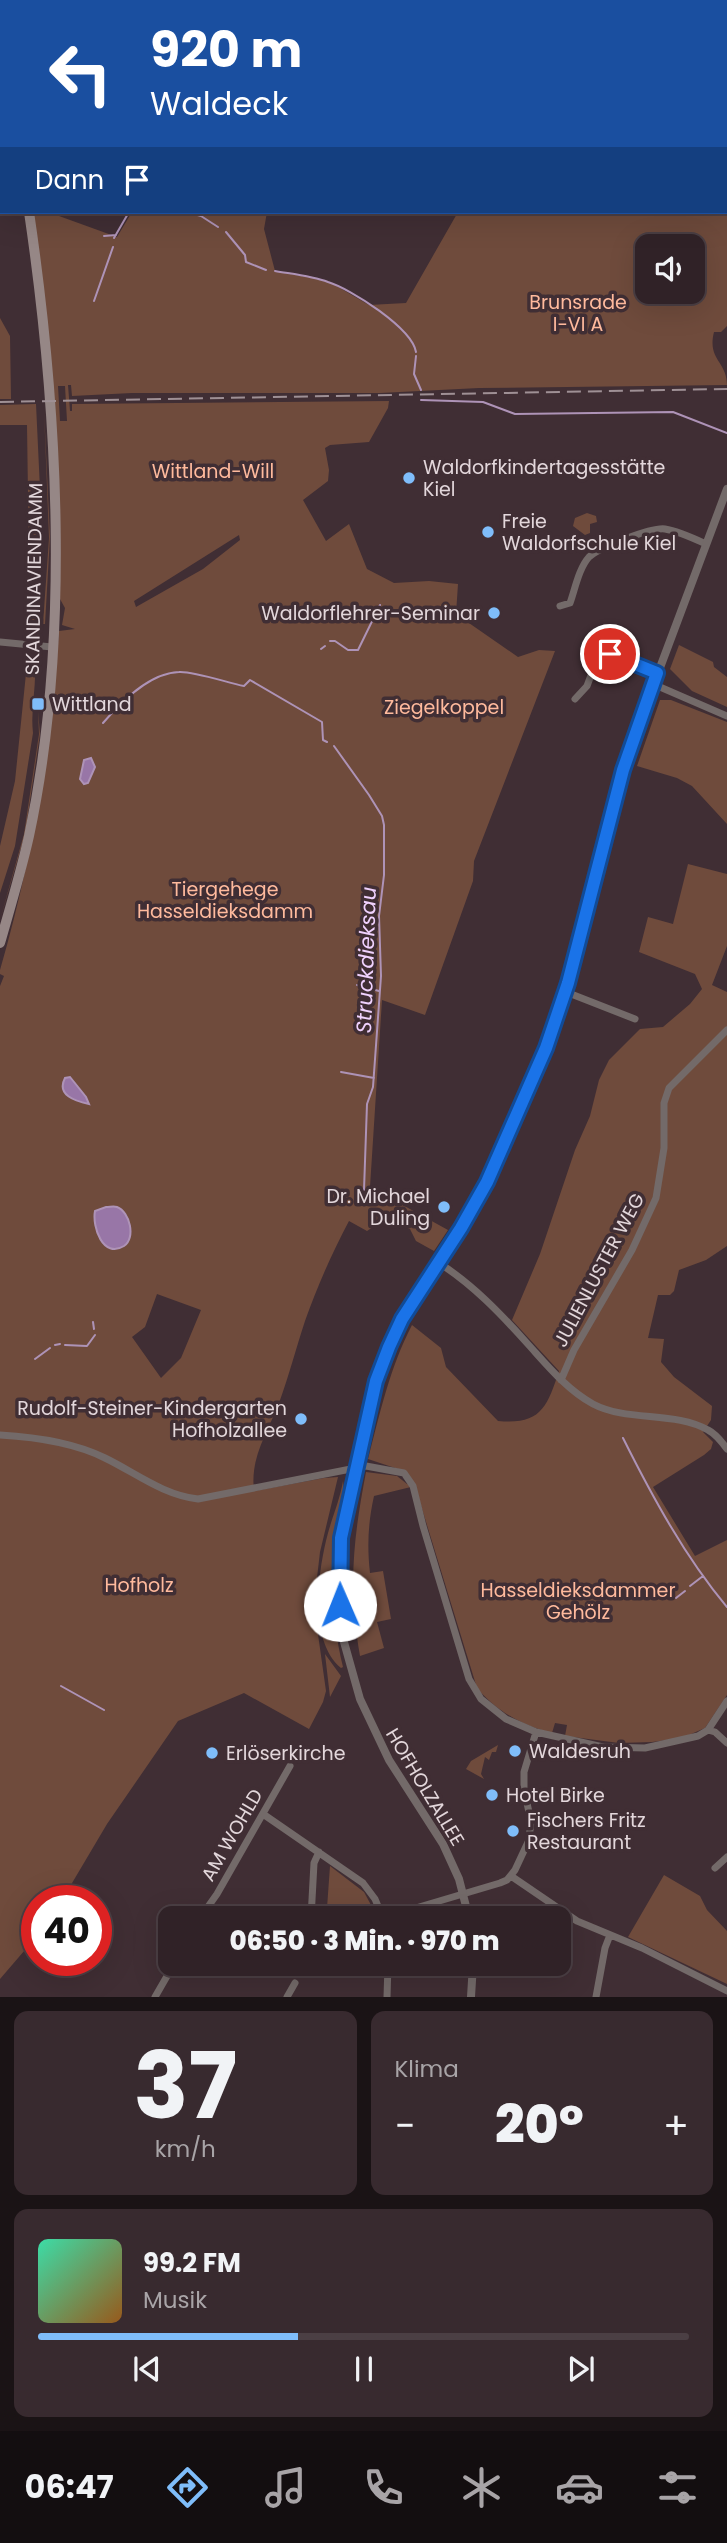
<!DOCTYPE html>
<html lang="de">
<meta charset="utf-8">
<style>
:root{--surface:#302227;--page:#382a2f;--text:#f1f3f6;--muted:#a8a4a7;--line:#4b3f44;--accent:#7fbdfa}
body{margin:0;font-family:Poppins,sans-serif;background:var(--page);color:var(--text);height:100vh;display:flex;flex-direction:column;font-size:26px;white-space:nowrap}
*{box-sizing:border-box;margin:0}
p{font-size:23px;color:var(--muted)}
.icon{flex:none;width:38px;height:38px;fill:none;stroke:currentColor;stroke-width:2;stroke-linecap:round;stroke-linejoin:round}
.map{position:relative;height:1997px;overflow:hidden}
.panel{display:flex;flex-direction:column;gap:14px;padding:14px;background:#1a1315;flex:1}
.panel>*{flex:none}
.hud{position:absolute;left:0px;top:0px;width:728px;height:214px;box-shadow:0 7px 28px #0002,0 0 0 2px var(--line);background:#1a4fa0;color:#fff;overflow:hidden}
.fabs{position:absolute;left:635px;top:234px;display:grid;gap:14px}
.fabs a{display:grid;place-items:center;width:70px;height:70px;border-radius:14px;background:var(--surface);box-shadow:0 7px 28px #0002,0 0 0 2px var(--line);font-size:35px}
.speed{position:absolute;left:21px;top:1885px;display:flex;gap:14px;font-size:35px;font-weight:700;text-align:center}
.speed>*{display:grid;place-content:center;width:91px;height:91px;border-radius:50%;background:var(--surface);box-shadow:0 7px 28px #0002,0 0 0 2px var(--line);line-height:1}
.speed .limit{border:10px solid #d22;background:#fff;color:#111}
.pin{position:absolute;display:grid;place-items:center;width:60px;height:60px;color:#fff;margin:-30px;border:4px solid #fff;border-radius:50%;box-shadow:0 2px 7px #0007}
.me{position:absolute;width:77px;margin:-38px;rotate:359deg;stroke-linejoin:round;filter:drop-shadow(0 0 5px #0008)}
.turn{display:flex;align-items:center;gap:24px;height:147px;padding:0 35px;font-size:32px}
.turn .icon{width:91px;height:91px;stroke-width:2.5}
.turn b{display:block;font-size:49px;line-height:60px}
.then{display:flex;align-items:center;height:66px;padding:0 35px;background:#0003;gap:14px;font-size:26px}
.big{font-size:52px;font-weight:800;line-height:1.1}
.panel .card{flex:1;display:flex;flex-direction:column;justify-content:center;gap:10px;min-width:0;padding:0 24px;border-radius:14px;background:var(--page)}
.panel .dial{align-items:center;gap:0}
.dial b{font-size:91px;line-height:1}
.song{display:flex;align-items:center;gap:21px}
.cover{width:84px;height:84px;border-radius:10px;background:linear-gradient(135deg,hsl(160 70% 55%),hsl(30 70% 35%))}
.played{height:7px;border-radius:4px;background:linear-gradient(90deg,var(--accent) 40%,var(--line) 40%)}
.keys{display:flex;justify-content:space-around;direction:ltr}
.heat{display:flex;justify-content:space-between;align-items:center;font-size:38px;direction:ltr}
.panel .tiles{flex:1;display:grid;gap:14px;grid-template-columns:1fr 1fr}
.card:last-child{grid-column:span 2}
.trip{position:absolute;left:158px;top:1906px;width:413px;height:70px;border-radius:14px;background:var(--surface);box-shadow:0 7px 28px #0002,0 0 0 2px var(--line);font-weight:800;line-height:70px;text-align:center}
.tab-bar{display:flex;height:112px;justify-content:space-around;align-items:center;background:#130e10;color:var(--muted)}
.tab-bar .icon{width:49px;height:49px}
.tab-bar .on{color:var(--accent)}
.tab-bar b{font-size:32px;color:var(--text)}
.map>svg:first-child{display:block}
.green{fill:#6f4b3c;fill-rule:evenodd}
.water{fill:#9876a7;stroke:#ae93b7;stroke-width:2}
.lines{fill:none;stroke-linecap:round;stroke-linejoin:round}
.stream{stroke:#ae93b7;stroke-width:2}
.minor{stroke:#736a69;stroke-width:7}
.tertiary{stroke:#736a69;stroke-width:8}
.secondary{stroke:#968786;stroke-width:10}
.rail{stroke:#9f9095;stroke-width:2;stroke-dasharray:14 7;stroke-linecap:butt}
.route-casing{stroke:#114b97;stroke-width:18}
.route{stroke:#1a73e8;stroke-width:12}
.poi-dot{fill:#7fbdfa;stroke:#402e34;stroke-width:2.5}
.labels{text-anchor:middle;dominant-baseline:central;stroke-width:7;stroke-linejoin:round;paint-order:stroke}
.park-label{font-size:19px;fill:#ffba9d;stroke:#402e34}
.poi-label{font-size:19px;fill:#e3d7db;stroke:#402e34;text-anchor:start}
.street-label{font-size:19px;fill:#e3d7db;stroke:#402e34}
.water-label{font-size:21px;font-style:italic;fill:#f0d2fe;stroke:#402e34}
</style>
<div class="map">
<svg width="727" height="1997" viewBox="0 0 727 1997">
<rect width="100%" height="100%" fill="#402e34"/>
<path class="green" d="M0 0H727V326L721 332H714C707 360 727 361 727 385L479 388 380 393H132L72 396 71 385H68L70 411H72V404L389 401 388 408 369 442 330 445 325 448 329 470 328 481 303 500 326 541 349 524 367 569 394 583 429 581 458 584 456 614 518 657 539 650 555 651 474 861 473 881 425 1015 382 1000 370 1187 448 1230 434 1251 416 1241 410 1229 385 1219 367 1231 349 1221C332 1253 317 1287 305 1321 296 1348 289 1376 279 1403 267 1434 250 1457 254 1491L324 1478 338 1477 320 1552 315 1595V1613L326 1691 323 1702 309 1729 244 1693 178 1721 107 1824 62 1900H37V1936L0 1979V986L4 976 0 974V970C32 860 51 745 59 631L75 629 62 625 65 608 60 599 33 212H59V216L117 237 132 212H267L264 229 275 271 328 281 369 305 406 303 458 212H726V2H2ZM648 247H693V292H648ZM58 386H65L67 421H60ZM239 535 240 540 203 569 136 607 134 601ZM157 1294 201 1310 181 1358 161 1378 132 1337 145 1327Z
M0 318 10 336 11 399H0Z
M36 404 42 532 37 626 35 631 30 634 27 425H0V405Z
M44 410 50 537 45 624H43L49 538Z
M587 513 596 516 597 522 590 524V533L585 535 573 526 575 518Z
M679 645 713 662 714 667 727 677V707L692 691 670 669Z
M28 654 34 657C38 682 30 707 33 733L15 846 0 893V846L15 781Z
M660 700H671L727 722V824L692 786 677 778 637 766Z
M38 711 40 734 25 834 0 920 24 834 39 734Z
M688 864 727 874V946L712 985 727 992V1246L706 1260 679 1270 674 1291 670 1295H658L648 1338 664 1339 661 1362 674 1377 712 1406 711 1420 703 1432 713 1442 711 1449 704 1455 653 1487 695 1556 727 1540V1695L705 1728 682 1738 652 1742 619 1743 565 1736 567 1725 555 1723 552 1733C523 1726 496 1711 477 1688L415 1486 374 1496C368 1523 367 1546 370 1573L383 1571 391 1619 377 1622 384 1648 360 1656C348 1587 353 1540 366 1472L397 1476 407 1484 414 1485 401 1470 368 1459C380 1413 390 1367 412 1325L441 1348 446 1367 498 1421C540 1425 547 1408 559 1371L512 1320 540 1254 575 1150 590 1116 599 1080 609 1060 640 1029 663 1027 690 1004 702 989 695 974 639 952 648 917 673 924Z
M343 1481C346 1498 336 1531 334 1551 330 1589 334 1630 343 1667L341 1668C308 1641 318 1570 328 1533 333 1515 340 1499 343 1481Z
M325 1654 341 1676 330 1697Z
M498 1745 496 1752H492L489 1760 485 1757 481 1774 484 1779 466 1769 471 1761Z
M330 1866 364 1892 378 1918H354L327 1908Z
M664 1875 700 1896 707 1910 727 1931V1984L628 1937Z"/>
<path class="water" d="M91 758 95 767 88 783 84 784 80 779 84 760Z
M70 1077 86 1097 89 1104C75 1101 56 1095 65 1078Z
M106 1207C110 1207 114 1206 117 1207 130 1212 136 1238 124 1246 103 1259 92 1227 95 1211Z"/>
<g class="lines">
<path class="stream" d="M187 212 201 216 218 227
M226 232 245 255 246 262 266 270
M104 236 116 235
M114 238 129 212
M275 271C292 274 312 276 328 282 351 289 412 328 416 352
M94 301 113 247
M416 356 414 374 421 390
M421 400 483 402 515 414 673 412 727 433
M330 641H335L348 650H358L380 605
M321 649 325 646
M103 723C121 702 149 673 179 672 194 671 228 683 244 686L250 680 322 722 323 740 327 742
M334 746 369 795 382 816 384 825V875L379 916 381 976 373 1087 367 1104 364 1190
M357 985 379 991
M341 1072 374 1078
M93 1322 94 1329
M55 1345 60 1344
M65 1345 87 1346 95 1335
M35 1359 50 1348
M623 1438C652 1496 685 1557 727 1607
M690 1586 703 1576
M676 1598 685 1591
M61 1686 104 1710"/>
<path class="minor" d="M0 3 2 6
M560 606 570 603C575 589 579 568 589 557 598 548 652 527 665 529 678 531 693 538 706 544
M0 642 52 647
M653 684 727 716
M575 699 587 686 600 651 657 673
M566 992 635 1019
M439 1263C472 1284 500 1313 526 1342 547 1365 566 1389 593 1404 627 1422 675 1411 708 1430 716 1434 722 1442 727 1449
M561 1380 574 1350 632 1250 656 1198 664 1148V1103L669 1088 727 1030
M0 1435C35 1437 73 1442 105 1458 136 1473 163 1495 198 1499L366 1466 404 1473 413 1486 423 1526 469 1679 481 1699 506 1719 536 1732 603 1747 645 1748 698 1736 708 1730 727 1701
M708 1730 715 1732 727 1743
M263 1814 363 1883 375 1899 383 1918
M715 1868 727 1857
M511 1876 577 1921 642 1948 727 1991
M200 1918 217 1894 290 1766
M311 1918 314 1863 319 1852
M382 1918 500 1883 507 1880 515 1870 529 1840 531 1821 524 1790V1772L536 1732
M155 1997 174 1964
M287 1997 295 1983
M387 1997 388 1964
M596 1997 605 1948 610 1935"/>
<path class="tertiary" d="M469 1918 459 1879 443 1844 389 1760 360 1699 344 1642 340 1605V1559L343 1527 370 1403 389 1347 415 1299 462 1228 487 1182 546 1048 576 954 628 753 727 489
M471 1997 473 1964"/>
<path class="secondary" d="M0 37 2 47
M0 943C10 908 21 872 29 836 71 640 58 409 29 212"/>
<path class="rail" d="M0 402 727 389"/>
</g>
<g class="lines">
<defs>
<path id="route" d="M340 1605 341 1538 376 1381 389 1347 402 1319 461 1228 487 1182 546 1048 568 983 623 770 657 673 610 654"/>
</defs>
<use href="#route" class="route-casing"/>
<use href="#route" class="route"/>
</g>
<g class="poi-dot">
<circle cx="409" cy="478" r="7"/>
<circle cx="488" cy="532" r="7"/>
<circle cx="494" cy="613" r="7"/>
<rect x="31" y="697" width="14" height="14" rx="3.5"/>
<circle cx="444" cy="1207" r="7"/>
<circle cx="301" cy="1419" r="7"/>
<circle cx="515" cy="1751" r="7"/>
<circle cx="212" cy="1753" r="7"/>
<circle cx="492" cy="1795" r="7"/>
<circle cx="513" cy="1831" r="7"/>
</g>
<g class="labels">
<g class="park-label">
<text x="578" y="302">Brunsrade<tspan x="578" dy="22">I-VI A</tspan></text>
<text x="213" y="471">Wittland-Will</text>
<text x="444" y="707">Ziegelkoppel</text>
<text x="225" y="889">Tiergehege<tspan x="225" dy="22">Hasseldieksdamm</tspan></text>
<text x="139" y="1585">Hofholz</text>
<text x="578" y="1590">Hasseldieksdammer<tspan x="578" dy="22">Gehölz</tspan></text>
</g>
<g class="poi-label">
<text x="423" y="467">Waldorfkindertagesstätte<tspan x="423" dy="22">Kiel</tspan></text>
<text x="502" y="521">Freie<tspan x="502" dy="22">Waldorfschule Kiel</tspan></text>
<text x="480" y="613" text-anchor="end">Waldorflehrer-Seminar</text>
<text x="52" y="704">Wittland</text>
<text x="430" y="1196" text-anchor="end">Dr. Michael<tspan x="430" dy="22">Duling</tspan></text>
<text x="287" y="1408" text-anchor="end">Rudolf-Steiner-Kindergarten<tspan x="287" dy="22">Hofholzallee</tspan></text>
<text x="529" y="1751">Waldesruh</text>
<text x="226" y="1753">Erlöserkirche</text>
<text x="506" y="1795">Hotel Birke</text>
<text x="527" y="1820">Fischers Fritz<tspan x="527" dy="22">Restaurant</tspan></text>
</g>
<g class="street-label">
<text transform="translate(34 579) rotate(-89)">SKANDINAVIENDAMM</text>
<text transform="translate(599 1270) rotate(-62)">JULIENLUSTER WEG</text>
<text transform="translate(425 1787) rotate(59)">HOFHOLZALLEE</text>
<text transform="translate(232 1835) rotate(-60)">AM WOHLD</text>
</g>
<g class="water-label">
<text transform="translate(366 960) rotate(-88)">Struckdieksau</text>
</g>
</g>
</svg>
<div class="fabs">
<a><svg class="icon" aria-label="sound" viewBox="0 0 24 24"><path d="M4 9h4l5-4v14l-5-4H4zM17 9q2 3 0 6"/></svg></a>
</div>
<div class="speed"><div class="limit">40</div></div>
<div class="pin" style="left:610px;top:654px;background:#d93025"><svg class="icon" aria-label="arrive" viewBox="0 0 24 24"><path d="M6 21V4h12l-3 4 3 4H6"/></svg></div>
<svg class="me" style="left:340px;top:1605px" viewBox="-20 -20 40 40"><circle r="19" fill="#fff"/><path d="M0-13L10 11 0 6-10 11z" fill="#1a73e8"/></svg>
<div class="trip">06:50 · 3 Min. · 970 m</div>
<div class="hud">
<div class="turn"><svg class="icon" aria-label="left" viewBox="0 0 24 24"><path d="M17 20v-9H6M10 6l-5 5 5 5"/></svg><div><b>920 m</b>Waldeck</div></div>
<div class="then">Dann<svg class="icon" aria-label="arrive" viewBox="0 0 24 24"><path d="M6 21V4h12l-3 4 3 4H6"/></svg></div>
</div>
</div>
<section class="panel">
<div class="tiles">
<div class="card dial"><b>37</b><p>km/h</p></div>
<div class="card"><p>Klima</p>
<div class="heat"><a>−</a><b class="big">20°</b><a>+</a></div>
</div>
<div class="card">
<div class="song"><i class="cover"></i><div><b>99.2 FM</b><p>Musik</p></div></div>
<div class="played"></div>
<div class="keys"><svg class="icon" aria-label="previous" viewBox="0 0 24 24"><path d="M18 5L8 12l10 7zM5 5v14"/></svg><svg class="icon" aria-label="pause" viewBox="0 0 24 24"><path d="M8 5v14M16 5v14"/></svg><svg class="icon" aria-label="next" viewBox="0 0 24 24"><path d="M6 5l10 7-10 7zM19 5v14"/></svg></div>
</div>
</div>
</section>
<nav class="tab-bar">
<b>06:47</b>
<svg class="icon on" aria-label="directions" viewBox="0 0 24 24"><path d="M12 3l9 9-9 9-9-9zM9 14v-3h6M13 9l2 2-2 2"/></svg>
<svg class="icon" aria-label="music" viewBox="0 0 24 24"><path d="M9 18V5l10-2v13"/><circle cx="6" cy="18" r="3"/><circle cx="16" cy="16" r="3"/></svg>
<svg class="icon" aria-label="phone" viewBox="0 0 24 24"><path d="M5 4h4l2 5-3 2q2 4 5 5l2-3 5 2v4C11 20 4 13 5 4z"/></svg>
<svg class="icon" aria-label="climate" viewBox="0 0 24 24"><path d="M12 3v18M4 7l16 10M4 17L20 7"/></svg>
<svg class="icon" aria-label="car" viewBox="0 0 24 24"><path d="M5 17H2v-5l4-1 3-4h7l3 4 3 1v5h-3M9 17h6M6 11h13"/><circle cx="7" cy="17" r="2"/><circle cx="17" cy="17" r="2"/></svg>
<svg class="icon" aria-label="filters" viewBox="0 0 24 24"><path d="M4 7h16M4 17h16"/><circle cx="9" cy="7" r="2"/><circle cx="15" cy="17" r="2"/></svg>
</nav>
